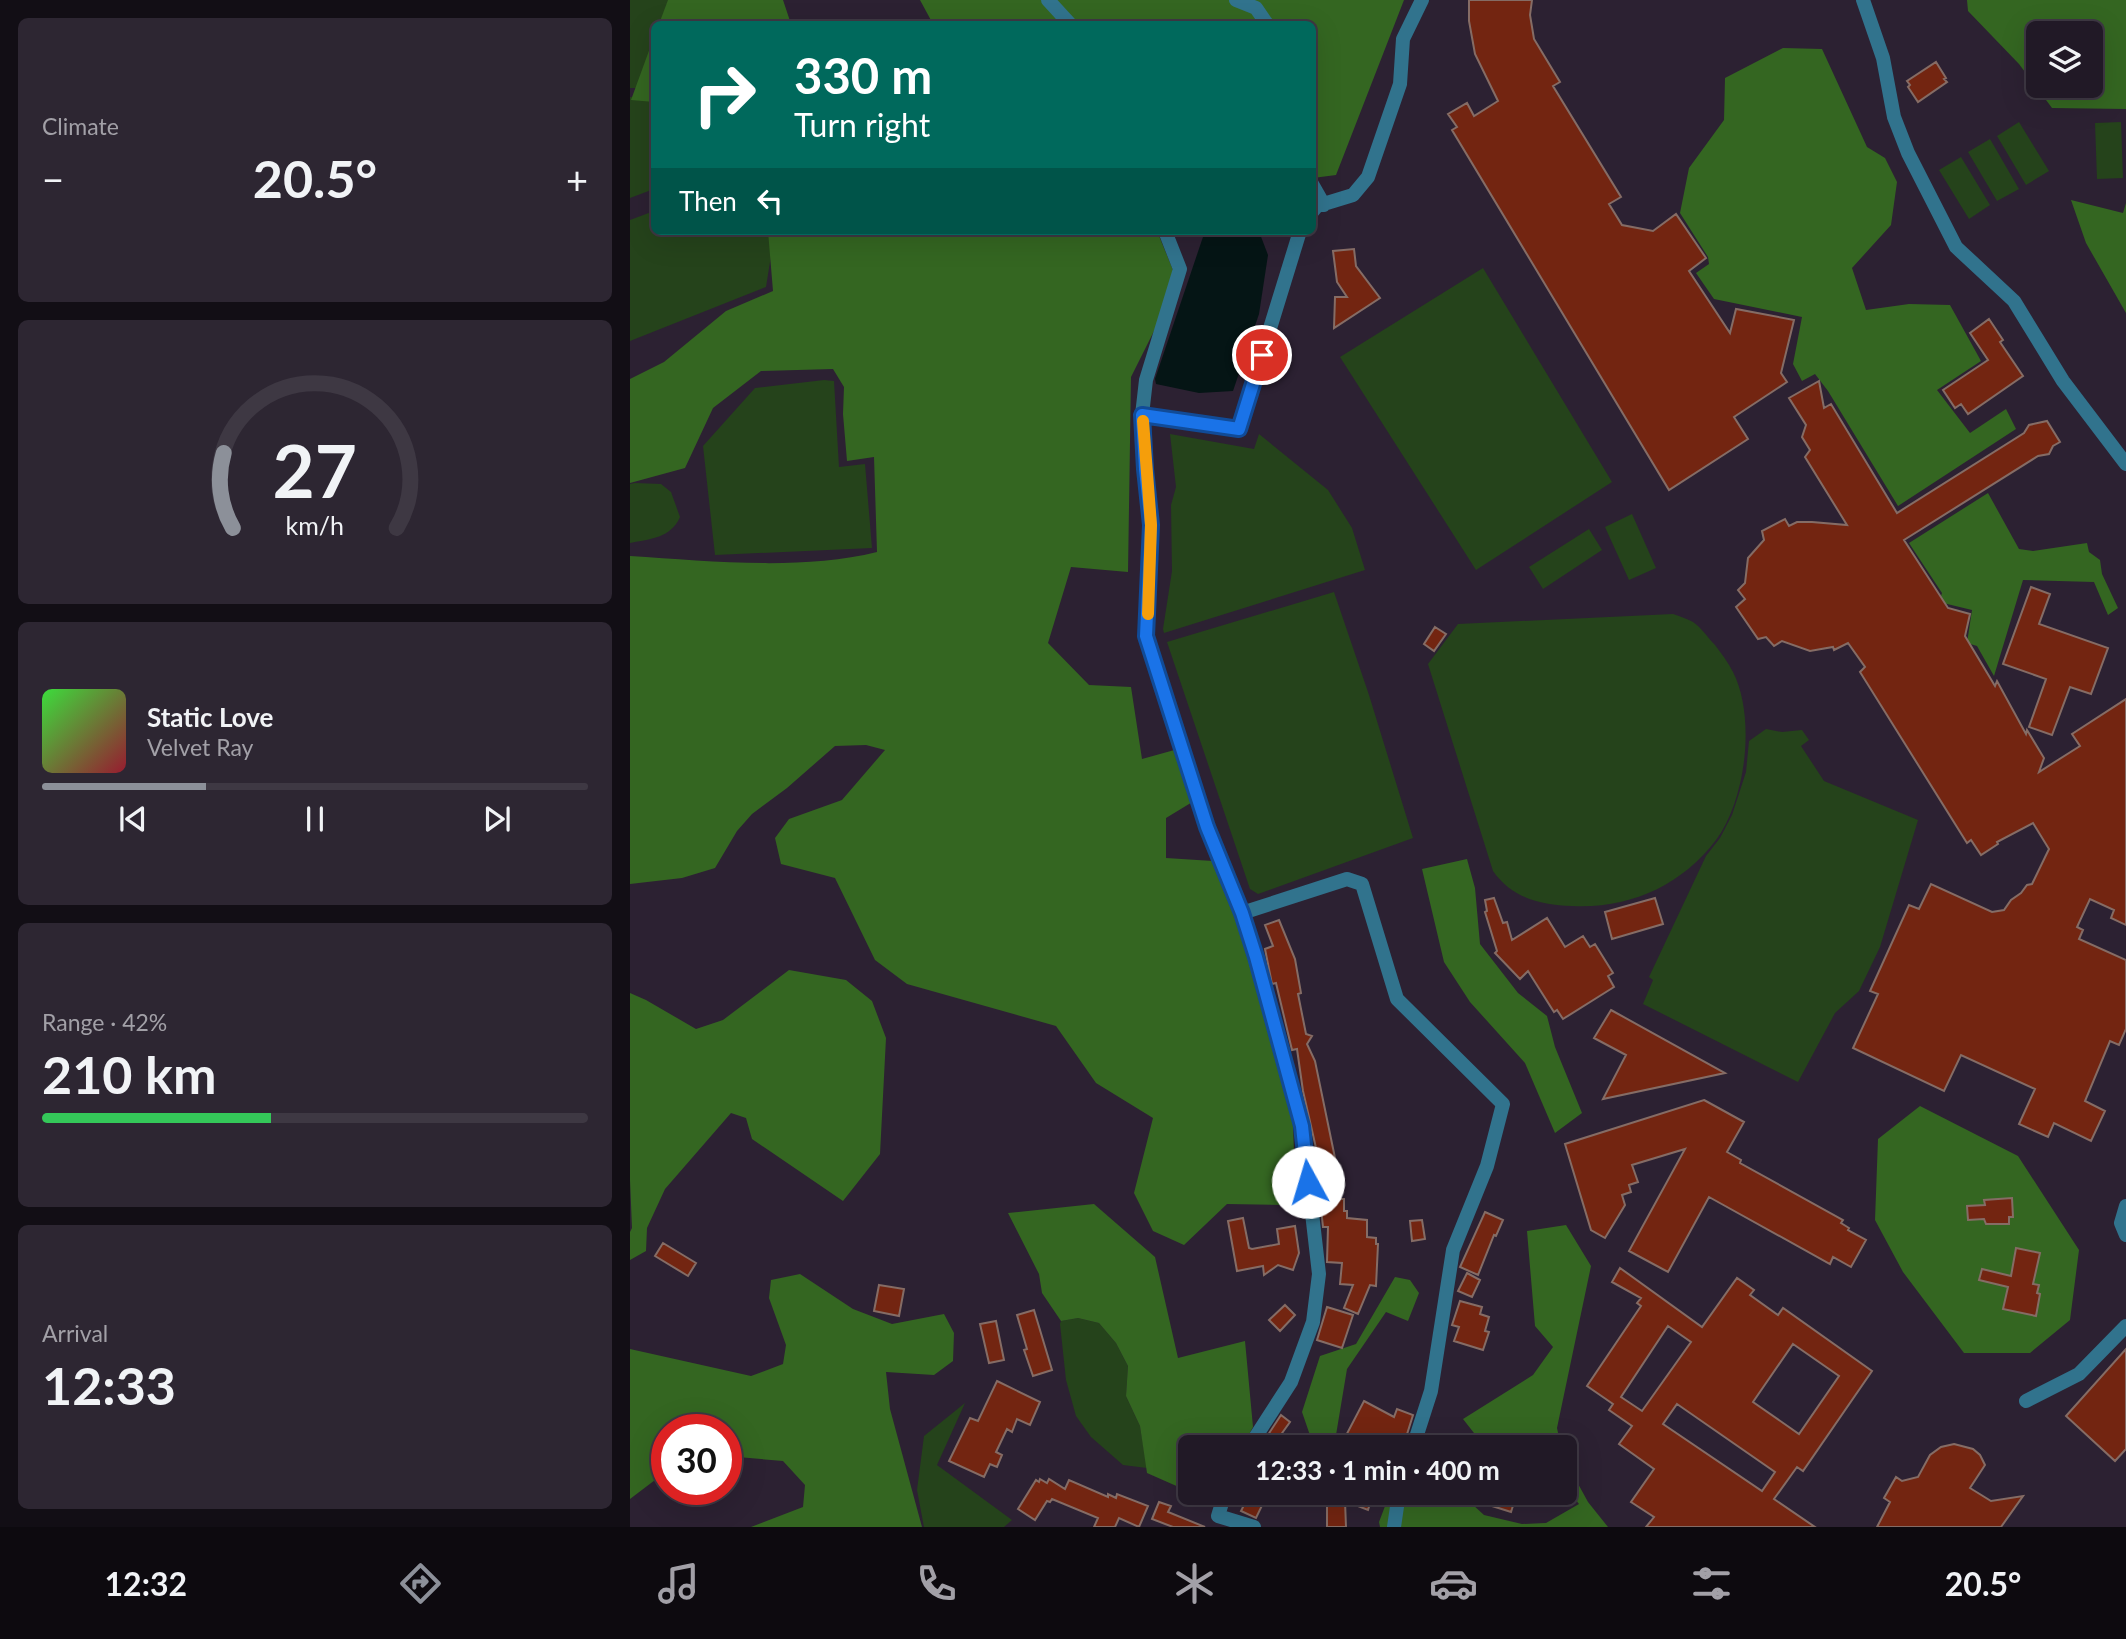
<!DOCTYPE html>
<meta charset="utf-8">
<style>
:root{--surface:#211926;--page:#2d2632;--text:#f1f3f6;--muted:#a2a0a7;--line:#3e3843;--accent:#8c9099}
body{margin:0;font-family:Lato,sans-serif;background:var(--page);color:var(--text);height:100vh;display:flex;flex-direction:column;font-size:26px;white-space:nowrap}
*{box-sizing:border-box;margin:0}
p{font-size:23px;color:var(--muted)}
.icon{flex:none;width:38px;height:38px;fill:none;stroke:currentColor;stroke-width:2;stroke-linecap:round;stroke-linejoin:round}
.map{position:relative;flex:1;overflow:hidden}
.sheet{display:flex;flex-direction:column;gap:18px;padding:18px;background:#120e15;width:630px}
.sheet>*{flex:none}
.top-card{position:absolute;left:21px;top:21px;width:665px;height:214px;border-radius:10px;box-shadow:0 7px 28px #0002,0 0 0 2px var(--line);background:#00695c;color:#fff;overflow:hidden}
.tools{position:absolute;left:1396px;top:21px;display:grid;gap:14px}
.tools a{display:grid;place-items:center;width:77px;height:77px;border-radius:10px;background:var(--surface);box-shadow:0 7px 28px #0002,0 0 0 2px var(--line);font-size:35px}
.speed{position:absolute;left:21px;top:1414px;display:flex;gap:14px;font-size:35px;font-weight:700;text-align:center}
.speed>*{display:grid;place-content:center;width:91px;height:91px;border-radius:50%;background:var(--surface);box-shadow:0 7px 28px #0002,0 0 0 2px var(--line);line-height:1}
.speed .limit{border:10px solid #d22;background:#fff;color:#111}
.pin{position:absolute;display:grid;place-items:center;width:60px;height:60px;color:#fff;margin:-30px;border:4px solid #fff;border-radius:50%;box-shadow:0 2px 7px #0007}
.me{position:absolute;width:77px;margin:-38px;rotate:354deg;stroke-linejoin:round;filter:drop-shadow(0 0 5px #0008)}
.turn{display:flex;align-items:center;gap:24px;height:147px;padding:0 28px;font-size:32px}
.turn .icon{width:91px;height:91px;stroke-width:2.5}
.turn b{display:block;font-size:49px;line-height:60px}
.then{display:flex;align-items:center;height:66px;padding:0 28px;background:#0003;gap:14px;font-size:26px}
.big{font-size:52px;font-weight:700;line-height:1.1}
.sheet .card{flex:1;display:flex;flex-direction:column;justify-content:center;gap:10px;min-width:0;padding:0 24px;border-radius:10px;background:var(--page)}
.sheet .dial{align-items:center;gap:0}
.dial svg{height:182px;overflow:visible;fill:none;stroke:var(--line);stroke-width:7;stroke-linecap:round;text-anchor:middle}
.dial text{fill:var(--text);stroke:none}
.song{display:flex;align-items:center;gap:21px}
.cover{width:84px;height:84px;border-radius:10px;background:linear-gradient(135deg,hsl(120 70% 55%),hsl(350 70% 35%))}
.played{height:7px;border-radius:4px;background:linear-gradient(90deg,var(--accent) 30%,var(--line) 30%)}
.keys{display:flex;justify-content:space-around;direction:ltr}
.heat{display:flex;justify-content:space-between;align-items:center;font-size:38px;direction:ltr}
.charge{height:10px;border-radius:5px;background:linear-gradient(90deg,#34c759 42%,var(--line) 0)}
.trip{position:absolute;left:548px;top:1435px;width:399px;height:70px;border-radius:10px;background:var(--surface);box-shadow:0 7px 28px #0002,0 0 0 2px var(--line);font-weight:700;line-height:70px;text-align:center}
.tab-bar{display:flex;height:112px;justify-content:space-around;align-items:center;background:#0d0a0f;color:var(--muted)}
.tab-bar .icon{width:49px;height:49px}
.tab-bar .active{color:var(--accent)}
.tab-bar b{font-size:32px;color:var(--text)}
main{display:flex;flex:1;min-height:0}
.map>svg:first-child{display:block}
.green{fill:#25431b}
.forest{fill:#346621;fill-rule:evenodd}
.water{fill:#051515}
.building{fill:#732511;stroke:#856c65;stroke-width:2;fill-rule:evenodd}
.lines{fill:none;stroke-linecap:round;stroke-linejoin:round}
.minor{stroke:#31738d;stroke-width:14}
.tertiary{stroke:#31738d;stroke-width:14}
.route-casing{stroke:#114b97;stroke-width:18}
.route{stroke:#1a73e8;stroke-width:12}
.slow{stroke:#f59e0b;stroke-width:12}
</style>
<main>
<section class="sheet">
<div class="card"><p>Climate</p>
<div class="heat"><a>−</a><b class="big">20.5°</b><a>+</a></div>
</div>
<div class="card dial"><svg viewBox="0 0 100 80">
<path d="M14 69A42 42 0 1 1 86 69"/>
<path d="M14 69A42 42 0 0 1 10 36" stroke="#8c9099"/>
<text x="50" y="56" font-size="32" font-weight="700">27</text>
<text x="50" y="72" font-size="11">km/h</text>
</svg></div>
<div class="card">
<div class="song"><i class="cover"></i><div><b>Static Love</b><p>Velvet Ray</p></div></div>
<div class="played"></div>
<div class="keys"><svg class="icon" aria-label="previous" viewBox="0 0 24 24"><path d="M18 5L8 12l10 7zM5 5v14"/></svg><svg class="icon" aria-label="pause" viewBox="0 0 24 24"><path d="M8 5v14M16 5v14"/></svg><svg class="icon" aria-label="next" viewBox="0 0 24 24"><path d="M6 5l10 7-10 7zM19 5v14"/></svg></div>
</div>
<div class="card"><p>Range · 42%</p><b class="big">210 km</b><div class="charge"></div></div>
<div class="card"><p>Arrival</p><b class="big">12:33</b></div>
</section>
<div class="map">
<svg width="1496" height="1527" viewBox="0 0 1496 1527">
<rect width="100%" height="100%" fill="#2c2132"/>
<path class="green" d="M0 0H47L38 24H24V61L14 88H0Z
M24 96V189L0 198V97Z
M1389 122 1419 171 1396 185 1367 136Z
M1491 122 1493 178 1467 179 1465 123Z
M1360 139 1389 189 1367 201 1338 152Z
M1331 157 1360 205 1339 219 1309 170Z
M24 211V231H145L136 287 0 341V220Z
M853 268 982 482 846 570 710 357Z
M194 380 204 381 209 467 235 464 242 548 85 555 73 446 125 388Z
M540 434 624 449 629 434 698 490 722 528 735 570 534 633 533 629 542 571 541 505 546 487Z
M5 483 31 484 41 492 50 517C41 538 20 539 0 543V484Z
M1002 514 1026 568 999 580 975 527Z
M959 529 972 550 913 589 899 567Z
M704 592 739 695 783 838 628 894 620 889 537 642Z
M1043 614C1050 616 1057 619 1063 622 1071 627 1078 638 1085 645 1091 653 1098 662 1103 672 1126 717 1116 800 1086 840 1051 886 999 909 942 906 910 905 882 898 863 871L798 664 828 624Z
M1136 729 1152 732 1172 730 1179 740 1171 746 1194 781 1288 820 1250 947 1229 991 1205 1013 1168 1082 1013 1004 1023 980 1019 977 1076 856 1090 838 1102 815 1116 772 1119 741Z
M448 1318 469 1323 486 1343 498 1366 496 1396 510 1426 517 1468 493 1465 461 1437 446 1416 436 1380 430 1324 431 1321Z
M335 1403 307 1465 382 1520 374 1527H294L287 1490 294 1436Z"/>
<path class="forest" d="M38 0H153L161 24H29Z
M290 0H774L706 175 683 178 682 24H303Z
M1337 0H1496V109L1422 108 1389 64 1338 11ZM1409 33H1461V86H1409Z
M24 37V102L1 100Z
M1153 48 1192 49 1237 147 1255 158 1267 182 1261 225 1222 268 1236 310 1279 304 1320 305 1351 361 1307 390 1340 433 1376 409 1386 429 1268 506 1198 391 1185 374 1172 381 1163 364 1172 317 1084 299 1066 273 1079 264 1078 257 1050 213 1059 168 1094 120 1095 78Z
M1441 200 1493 213 1496 203V313L1456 243Z
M138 231H527L543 270 529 321 501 377 498 572 441 567 418 643 459 685 501 687 512 759 548 749 564 801 536 818V858L583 861 627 944 660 1056 664 1151 652 1205 597 1204 554 1245 523 1231 504 1193 523 1118 466 1083 426 1026 277 984 245 960 205 878 151 864 145 838 159 819 212 800 255 750 236 745 205 746 157 788 122 814 107 831 85 868 52 878 0 884V556C79 561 170 571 247 552L244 457 217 461 213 414 214 387 203 369 131 371 83 408 55 468 0 483V379L34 362 96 311 143 291Z
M1358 493 1389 549 1403 551 1457 543 1459 552 1470 560 1472 574 1488 608 1478 615 1464 582 1393 580 1364 676 1347 646 1337 643 1342 610 1309 602 1312 593 1279 543Z
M837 859 845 888 850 944 888 993 917 1016 925 1047 952 1113 925 1133 895 1063 840 1002 814 962 792 869Z
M159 970 216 980 242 1001 256 1038 250 1154 213 1201 122 1139 116 1118 101 1113 35 1189 17 1228 16 1251 0 1260V1232L2 1228 0 1180V993L16 1000 66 1029 93 1020Z
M1290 1106 1388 1156 1449 1250 1440 1320 1400 1353H1334L1273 1272 1245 1220 1248 1139Z
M464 1204 525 1257 548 1358 615 1341 623 1427 612 1447H560V1492L517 1473 510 1426 496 1396 498 1366 486 1343 469 1323 448 1318 431 1321 412 1293 409 1274 378 1213Z
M936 1225 961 1266 927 1428 931 1447H855L833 1419 903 1375 923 1347 905 1326 897 1231Z
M170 1274 223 1309 262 1324 314 1314 324 1333 323 1361 304 1375 256 1372 260 1409 292 1527H121L173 1507 175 1485 153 1461 96 1456V1430H37V1466L29 1477 0 1499V1349L121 1376 153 1364 156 1345 139 1298 141 1280Z
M765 1277 780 1280 789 1293 778 1321 756 1312 717 1369 704 1447H684L672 1412 690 1356 726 1344Z
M935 1460 958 1502 978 1527H750L749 1522 760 1493H830L854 1515 892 1524 916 1523 949 1504 935 1486Z"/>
<path class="water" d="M575 231H626L630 234 638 255 629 314 603 391 569 393 526 384 525 379Z"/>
<path class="building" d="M839 0H902L900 15 904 39 930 82 923 86 991 197 979 204 992 225 1023 231 1046 214 1076 258 1059 271 1100 333 1106 309 1164 320 1151 373 1157 382 1104 417 1118 439 1039 490 822 130 827 127 818 114 837 103 844 116 868 101 845 54 839 21Z
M1306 62 1316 78 1314 79 1317 82 1288 102 1278 87 1280 85 1277 81Z
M724 249 726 266 750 298 704 328 705 297H717L707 282 703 251Z
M1359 319 1373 340 1370 342 1393 376 1338 414 1331 404 1325 408 1313 390 1358 360 1340 333Z
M1189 381 1194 408 1201 404 1267 513 1394 433 1399 425 1417 421 1430 442 1423 446 1419 454 1408 456 1274 540 1318 608 1340 614 1335 636 1365 686 1367 681 1396 734 1397 730 1414 758 1409 772 1450 746 1442 734 1496 699V925L1481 918 1484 910 1460 899 1447 927 1453 930 1449 939 1496 960V1029L1489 1045 1480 1041 1455 1101 1475 1111 1461 1141 1424 1123 1418 1137 1389 1124 1405 1089 1331 1055 1314 1091 1223 1048 1248 994 1240 991 1279 905 1289 909 1301 884 1362 912 1374 910 1381 900 1391 893 1397 885 1402 884 1419 849 1403 823 1367 842 1368 844 1351 855 1341 840 1337 843 1230 672 1235 667 1218 643 1204 650 1203 647 1180 651 1152 641 1144 646 1136 637 1128 639 1106 607 1115 599 1108 590 1115 583 1118 558 1134 540 1132 531 1155 519 1159 526 1167 522H1182L1217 525 1175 457 1180 450 1172 437 1176 425 1159 398Z
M1401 587 1420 594 1409 624 1478 648 1461 694 1440 687 1422 735 1399 727 1416 679 1373 664Z
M805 627 816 634 804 651 794 644Z
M864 898 873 923 877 922 882 940 917 918 935 947 953 936 960 947 965 944 983 973 978 976 984 987 933 1019 927 1010 924 1012 898 971 890 979 865 953 867 951 855 912 857 911 855 900Z
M1025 898 1033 924 982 939 975 912Z
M649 920 665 959 671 993 668 994 676 1034 682 1036 677 1044 685 1061 705 1158 709 1199H714V1211H717V1218L737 1220V1237L746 1238V1244H748L746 1286 740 1285 728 1314 714 1308 723 1285 710 1284 712 1263 697 1262 698 1227H693L686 1162 689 1161 673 1091 667 1049 662 1050 646 983 642 984 635 949 643 946 635 925Z
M981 1010 1095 1073 973 1099 996 1055 964 1038Z
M1074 1100 1114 1122 1097 1152 1111 1160 1110 1163 1213 1220 1211 1223 1219 1228 1218 1230 1236 1240 1221 1267 1203 1257 1200 1264 1079 1197 1038 1272 999 1251 1055 1149 1002 1165 1008 1182 999 1185 1001 1192 992 1195 995 1205 975 1238 961 1230 935 1144Z
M1382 1198 1383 1217H1379V1224H1356L1354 1219 1338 1220 1337 1206 1355 1205 1354 1200Z
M855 1212 873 1220 866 1236 864 1235 848 1275 830 1267Z
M613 1218 619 1248 622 1249 649 1244 647 1229 665 1226 669 1253 663 1270 648 1265 634 1275 633 1266 607 1271 598 1221Z
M792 1220 795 1239 782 1241 780 1221Z
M33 1243 66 1263 58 1276 25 1256Z
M1386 1248 1410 1253 1403 1284 1409 1285 1407 1293 1410 1294 1406 1316 1373 1309 1378 1287 1349 1280 1352 1269 1381 1276Z
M990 1268 1072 1327 1107 1278 1124 1290 1120 1295 1148 1315 1153 1308 1242 1371 1173 1471 1167 1467 1144 1499 1185 1527H1016L1024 1517 1001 1502 1024 1469 989 1444 1002 1426 979 1410 983 1404 957 1386 1011 1306 1007 1303 1011 1298 982 1282ZM1038 1326 1061 1342 1012 1411 991 1397ZM1163 1344 1209 1376 1169 1434 1123 1402ZM1047 1404 1145 1472 1132 1491 1033 1424Z
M837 1273 850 1280 842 1297 828 1291Z
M249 1285 274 1289 269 1316 244 1311Z
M830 1301 852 1307 850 1314 859 1317 855 1331 859 1332 853 1350 824 1341 829 1327 822 1325Z
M655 1305 665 1315 650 1331 639 1320Z
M697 1307 723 1315 712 1348 687 1340Z
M404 1310 422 1370 403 1376 394 1350 397 1349 387 1315Z
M366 1321 374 1360 359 1363 350 1324Z
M1496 1349V1449L1485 1461 1436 1416Z
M367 1381 410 1402 400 1425 387 1419 382 1432 377 1429 366 1452 372 1455 367 1467 360 1464 354 1477 319 1461 340 1418 348 1421Z
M734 1401 764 1417 767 1409 783 1415 773 1447H710Z
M651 1415 660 1422 642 1447H630Z
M1324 1444 1343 1449 1350 1455 1355 1465 1340 1488 1361 1501 1393 1496 1371 1527H1247L1260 1502 1254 1498 1266 1477 1272 1481 1288 1477 1300 1455 1311 1447Z
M410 1479 417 1483 419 1479 435 1489 439 1480 478 1497V1494L486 1498 487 1494 518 1506 509 1527 489 1518 485 1527H464L468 1518 422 1499 420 1502 417 1501 405 1520 388 1509 406 1480 409 1482Z
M620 1493H638L626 1518 611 1511Z
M696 1493H728L742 1497 738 1510 715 1501 716 1527H697V1504L693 1503Z
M863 1493H887L881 1512 859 1505Z
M529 1502 541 1506 538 1512 575 1527H543L522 1519Z"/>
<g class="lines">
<path class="minor" d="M418 0 440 24
M606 0 626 8 637 24
M682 184 694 205
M682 212 687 206 723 195 738 177 770 84 773 39 792 0
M535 231 550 269 516 380 512 415 515 469 521 525 516 636 577 827 612 913 672 1126 689 1274 683 1322 661 1382 619 1447
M512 415 609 429 670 231
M612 913 717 879 732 884 767 999 873 1104 857 1166 823 1250 801 1391 783 1447
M1496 1206 1491 1223 1496 1235
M1396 1401 1449 1374 1496 1326
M595 1493 588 1516 624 1527
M764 1527 769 1493"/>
<path class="tertiary" d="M1233 0 1253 58 1264 117 1278 153 1326 247 1384 301 1433 381 1496 464"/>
</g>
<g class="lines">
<defs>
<path id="route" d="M632 355 609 429 512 415 515 469 521 525 516 636 577 827 612 913 626 957 672 1126 678 1182"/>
</defs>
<use href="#route" class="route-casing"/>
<use href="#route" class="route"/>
<path class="slow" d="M513 421 521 525 518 614"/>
</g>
</svg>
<div class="tools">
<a><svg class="icon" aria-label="layers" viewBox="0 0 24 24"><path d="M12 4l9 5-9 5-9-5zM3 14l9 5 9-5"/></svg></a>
</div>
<div class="speed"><div class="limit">30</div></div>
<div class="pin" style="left:632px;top:355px;background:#d93025"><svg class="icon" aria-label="arrive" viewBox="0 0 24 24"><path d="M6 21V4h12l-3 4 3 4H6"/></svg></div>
<svg class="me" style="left:678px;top:1182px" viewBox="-20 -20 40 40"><circle r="19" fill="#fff"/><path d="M0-13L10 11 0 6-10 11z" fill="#1a73e8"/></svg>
<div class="trip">12:33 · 1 min · 400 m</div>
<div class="top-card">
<div class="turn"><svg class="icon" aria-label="right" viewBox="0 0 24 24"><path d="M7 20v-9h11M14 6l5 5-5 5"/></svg><div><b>330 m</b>Turn right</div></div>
<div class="then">Then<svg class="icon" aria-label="left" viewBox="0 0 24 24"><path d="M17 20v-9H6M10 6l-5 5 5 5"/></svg></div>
</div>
</div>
</main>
<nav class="tab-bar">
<b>12:32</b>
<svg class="icon active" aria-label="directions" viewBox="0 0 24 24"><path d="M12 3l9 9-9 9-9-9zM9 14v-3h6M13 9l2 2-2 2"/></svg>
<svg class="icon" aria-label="music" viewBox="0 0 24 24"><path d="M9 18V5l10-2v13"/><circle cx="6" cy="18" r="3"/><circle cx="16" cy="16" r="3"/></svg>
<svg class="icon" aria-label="phone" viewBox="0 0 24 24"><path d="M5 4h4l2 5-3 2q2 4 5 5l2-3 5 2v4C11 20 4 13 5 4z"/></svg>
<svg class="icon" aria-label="climate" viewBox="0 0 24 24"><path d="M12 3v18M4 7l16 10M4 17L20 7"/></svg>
<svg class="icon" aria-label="car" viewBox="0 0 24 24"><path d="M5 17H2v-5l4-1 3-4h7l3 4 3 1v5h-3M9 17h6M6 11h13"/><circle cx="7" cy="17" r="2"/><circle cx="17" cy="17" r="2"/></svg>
<svg class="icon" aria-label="filters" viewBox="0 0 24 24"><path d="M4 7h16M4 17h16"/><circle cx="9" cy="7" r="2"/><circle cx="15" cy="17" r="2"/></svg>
<b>20.5°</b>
</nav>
